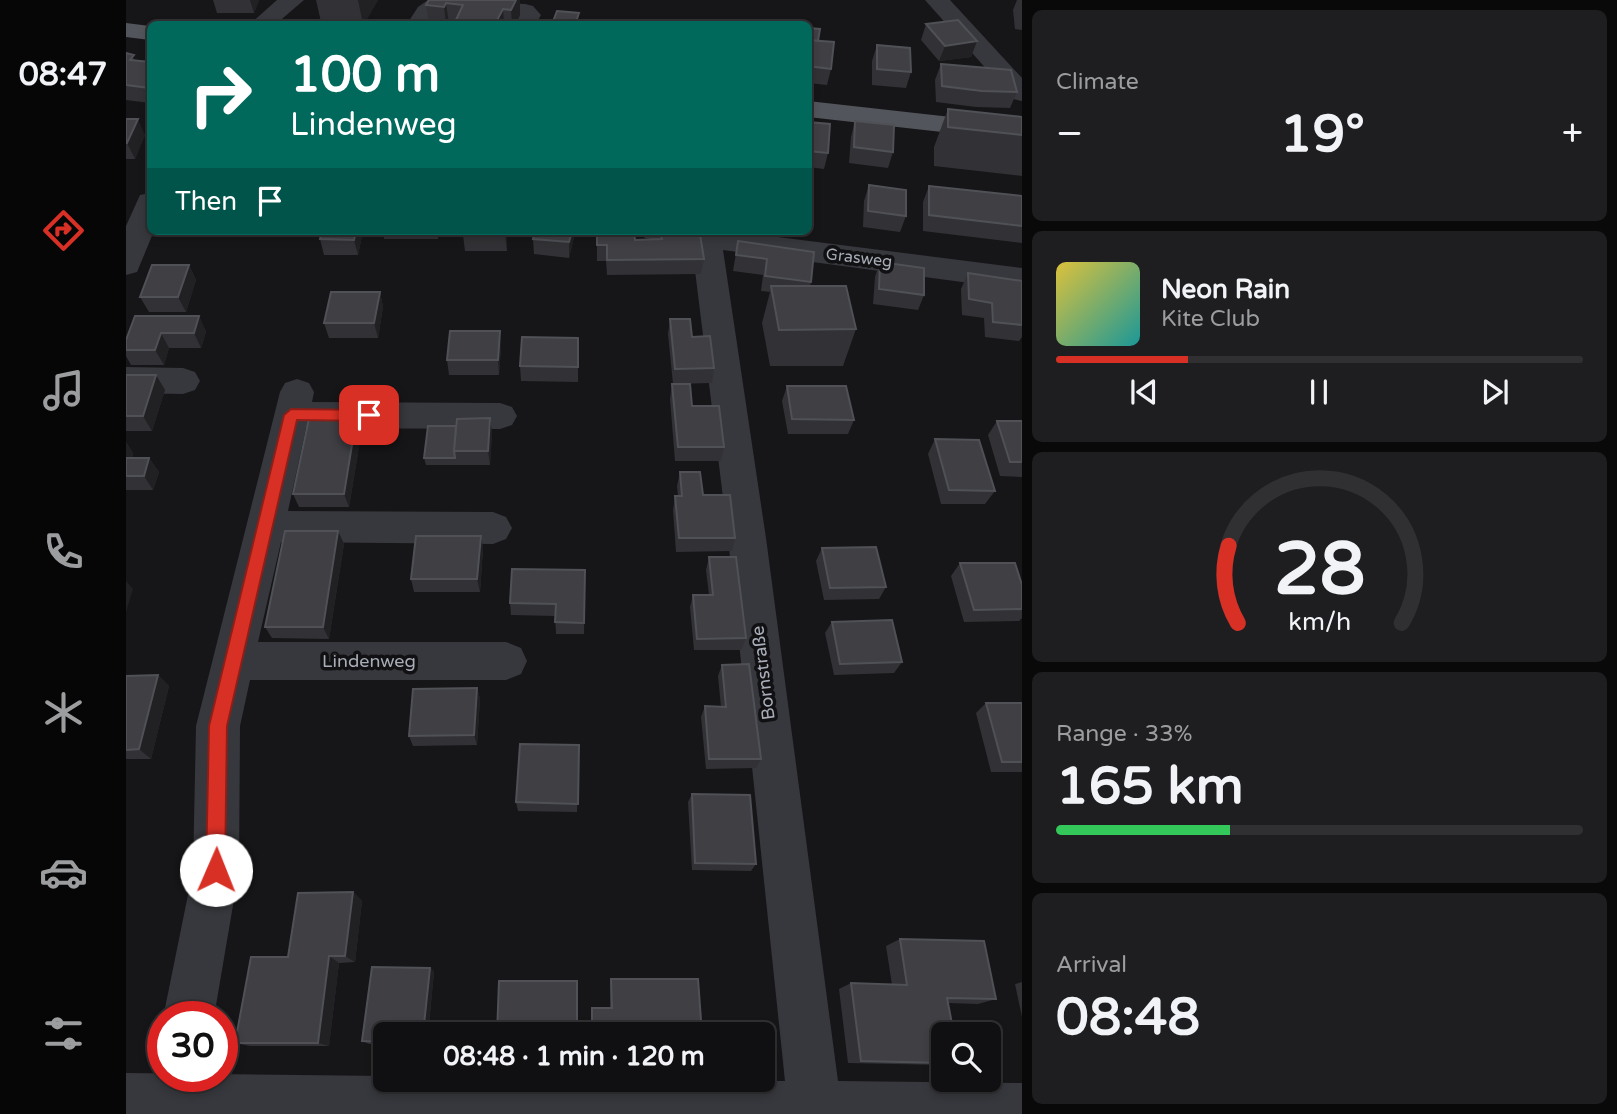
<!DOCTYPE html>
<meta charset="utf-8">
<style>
:root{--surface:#101012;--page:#1e1e20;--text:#f1f3f6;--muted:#9c9d9f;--line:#303032;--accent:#d93025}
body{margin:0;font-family:"Varela Round",sans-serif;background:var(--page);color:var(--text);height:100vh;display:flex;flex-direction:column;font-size:26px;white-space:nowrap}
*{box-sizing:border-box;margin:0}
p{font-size:23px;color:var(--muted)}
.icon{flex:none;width:38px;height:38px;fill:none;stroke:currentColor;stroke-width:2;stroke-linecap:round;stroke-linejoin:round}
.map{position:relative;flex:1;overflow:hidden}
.details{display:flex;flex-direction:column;gap:10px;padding:10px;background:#09090a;width:595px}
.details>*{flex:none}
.hud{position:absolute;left:21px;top:21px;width:665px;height:214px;border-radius:10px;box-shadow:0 4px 10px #0003,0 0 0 2px var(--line);background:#00695c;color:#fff;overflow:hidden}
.tools{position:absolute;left:805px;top:1022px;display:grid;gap:14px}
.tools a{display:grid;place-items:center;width:70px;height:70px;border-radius:10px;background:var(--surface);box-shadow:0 4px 10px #0003,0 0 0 2px var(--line);font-size:35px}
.speed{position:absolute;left:21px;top:1001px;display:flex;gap:14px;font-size:35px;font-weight:700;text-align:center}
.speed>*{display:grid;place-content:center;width:91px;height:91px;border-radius:50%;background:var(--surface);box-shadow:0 4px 10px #0003,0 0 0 2px var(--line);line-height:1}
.speed .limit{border:10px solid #d22;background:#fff;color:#111}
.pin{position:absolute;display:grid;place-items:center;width:60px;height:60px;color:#fff;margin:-30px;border-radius:14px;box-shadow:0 4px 10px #0006}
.me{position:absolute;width:77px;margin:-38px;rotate:1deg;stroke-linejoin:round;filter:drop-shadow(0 0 5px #0008)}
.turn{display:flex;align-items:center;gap:24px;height:147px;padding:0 28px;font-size:32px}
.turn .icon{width:91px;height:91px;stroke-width:2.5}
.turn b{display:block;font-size:49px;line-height:60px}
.then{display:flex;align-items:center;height:66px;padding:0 28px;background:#0003;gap:14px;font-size:26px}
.big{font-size:52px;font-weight:700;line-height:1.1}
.details .tile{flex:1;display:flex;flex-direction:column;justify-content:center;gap:10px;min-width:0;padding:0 24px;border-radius:10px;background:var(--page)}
.details .dial{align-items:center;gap:0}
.dial svg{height:182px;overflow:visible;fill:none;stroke:var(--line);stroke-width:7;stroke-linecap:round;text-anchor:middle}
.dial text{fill:var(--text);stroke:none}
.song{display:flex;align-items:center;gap:21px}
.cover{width:84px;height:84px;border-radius:10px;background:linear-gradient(135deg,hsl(50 70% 55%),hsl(180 70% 35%))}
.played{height:7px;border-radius:4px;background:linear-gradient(90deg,var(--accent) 25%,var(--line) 25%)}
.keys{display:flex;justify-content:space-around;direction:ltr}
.heat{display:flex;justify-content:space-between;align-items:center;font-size:38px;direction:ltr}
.charge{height:10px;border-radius:5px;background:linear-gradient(90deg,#34c759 33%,var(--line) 0)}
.trip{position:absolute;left:247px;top:1022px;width:402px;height:70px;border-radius:10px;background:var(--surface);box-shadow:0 4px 10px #0003,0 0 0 2px var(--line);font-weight:700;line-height:70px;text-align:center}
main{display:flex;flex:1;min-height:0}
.dock{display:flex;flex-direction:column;width:126px;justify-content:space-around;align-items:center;background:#060607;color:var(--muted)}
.dock .icon{width:49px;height:49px}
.dock .selected{color:var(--accent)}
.dock b{font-size:32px;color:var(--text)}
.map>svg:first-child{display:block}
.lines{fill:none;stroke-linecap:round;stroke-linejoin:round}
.minor{fill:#37383d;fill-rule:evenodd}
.major{fill:#53555c;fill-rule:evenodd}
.wall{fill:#323236}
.shaded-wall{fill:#212124}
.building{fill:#3f3f44;stroke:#4f5156;stroke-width:2}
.route{fill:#d93025;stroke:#8d1f18;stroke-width:2}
.labels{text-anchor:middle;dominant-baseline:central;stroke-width:7;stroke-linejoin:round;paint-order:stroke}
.far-street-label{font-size:16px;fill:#a8adb8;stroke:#111113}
.street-label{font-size:18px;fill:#a8adb8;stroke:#111113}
</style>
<main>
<nav class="dock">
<b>08:47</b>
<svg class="icon selected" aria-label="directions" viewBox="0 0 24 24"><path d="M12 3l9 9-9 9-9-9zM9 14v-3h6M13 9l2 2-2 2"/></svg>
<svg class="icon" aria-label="music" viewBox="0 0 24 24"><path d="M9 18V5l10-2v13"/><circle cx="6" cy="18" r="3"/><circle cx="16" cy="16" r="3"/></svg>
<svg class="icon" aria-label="phone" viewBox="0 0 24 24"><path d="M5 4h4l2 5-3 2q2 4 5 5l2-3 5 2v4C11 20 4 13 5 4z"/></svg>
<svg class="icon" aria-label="climate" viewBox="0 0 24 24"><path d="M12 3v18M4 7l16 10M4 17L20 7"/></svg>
<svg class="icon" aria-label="car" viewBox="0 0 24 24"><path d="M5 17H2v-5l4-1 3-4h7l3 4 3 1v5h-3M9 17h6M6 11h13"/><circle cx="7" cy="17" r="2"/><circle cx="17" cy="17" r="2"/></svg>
<svg class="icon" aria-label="filters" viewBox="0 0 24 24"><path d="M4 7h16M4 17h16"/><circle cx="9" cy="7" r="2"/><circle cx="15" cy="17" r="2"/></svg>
</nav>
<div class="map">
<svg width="896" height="1114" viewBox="0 0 896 1114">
<rect width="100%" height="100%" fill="#161618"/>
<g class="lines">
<path class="minor" d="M151 0H178L150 24H124Z
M302 0 399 4 407 6 415 15 410 24H386L390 17 319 10 305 24H281L292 7Z
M799 0H824L896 78V101L887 99Z
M24 193V231H28L11 272 0 275V226L14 195Z
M514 231H605L896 268V290L597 250 640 538 712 1081 896 1083V1114H0V1073L259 1076V1080L659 1081 602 538 566 246 519 238Z
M0 367 57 368 69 372 74 381 69 390 57 394 0 393Z
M171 379 183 383 188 392 186 402 374 403 386 407 391 416 386 425 374 429 180 428 162 511 367 512 380 517 386 528 380 539 367 544 155 542 132 642H380L395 648 401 661 395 674 380 680H124L114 726 113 870 88 1017 37 1018 67 870 70 726 154 392 159 383Z"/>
<path class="major" d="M0 23 24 26V40L0 37Z
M682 101 896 125V141L682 117Z"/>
</g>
<path class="wall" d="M87 0H133L128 13H91Z
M190 0H252L238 24H221L195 22Z
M303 0H394V15L390 24H303L300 5Z
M891 0H896V30L889 29 887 10Z
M800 24 851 41 845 57 813 61 795 40Z
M682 28 692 41 705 69 701 85 682 83Z
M751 45 785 72 780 88 746 85V61Z
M0 53 11 61 24 62V103L0 100Z
M815 64 891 92 884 108 850 107 810 102 809 80Z
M822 109 896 117V176L808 166V147Z
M0 119 19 135 9 159H0Z
M729 121 767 152 762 168 723 163 725 137Z
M682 122 702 153 698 169 682 167Z
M743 185 780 216 774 232 737 227 738 201Z
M803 186 896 196V243L797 231V202Z
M237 231 232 255H198L194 239Z
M257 231H313L312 239H258Z
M381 231V251H339L337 235Z
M471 231 509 240 535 239V235L578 259 575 274 481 275 480 261H471Z
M449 233 443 258 408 254 407 239Z
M612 241 685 282 684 286 730 329 717 366H644L636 323 644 292 635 291 637 275 607 271Z
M754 262 798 295 792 310 747 304 749 277Z
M63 265 70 280 60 312H23L14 297Z
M842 273 896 325V337L893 341 859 337 858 318 836 315 835 289Z
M254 292 257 307 252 338H203L198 323Z
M73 316 80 332 75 348H43L38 365H5L0 356V340Z
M544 319 566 337 588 368 586 383 547 384 542 334Z
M452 338V382L395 381 394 366Z
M375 346 373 375H323L321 360Z
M0 375H30L39 390 26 431H0Z
M546 384 566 406 598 447 595 461H549L544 399Z
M661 386 728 420 722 434H662L656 401Z
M231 414 236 429 223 507H173L167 494Z
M364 418 366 433 364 465H300L298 458 330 426Z
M871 421H896V477L874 476 862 435Z
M809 439 869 491 859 504H815L802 454Z
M0 442 7 453 6 458H23L33 472 27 490H0Z
M554 472 609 538 606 551 550 552 547 510 549 496H552L551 486Z
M212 531 218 544 203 639 146 638 139 627Z
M355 536 357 549 354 592H288L285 579Z
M696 548 760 587 753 599 698 600 690 561Z
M583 557 620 638 615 650H568L564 607 567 595H583L580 570Z
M834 563 896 585V618L893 621 838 622 825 576Z
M459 570 458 634H430L429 616 385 615 384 603Z
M706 622 776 662 768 673 708 675 699 633Z
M596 665 635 759 630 768 580 769 575 717 579 706 595 707 592 676Z
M32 675 43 686 25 759H0V676Z
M351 688 354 699 351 745 287 746 283 736Z
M860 703H896V772H865L850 713Z
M453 745 451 812 392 811 390 802Z
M566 794 630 864 625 871 566 870 562 802Z
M227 892 236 901 229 962 213 963 203 1046H124L109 1043 162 957Z
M774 939 870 999 852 1004 822 1003 817 1034V1065L722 1063 713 989 725 983 766 985 760 946Z
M304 968 308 972 302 1034H259V1044H243L236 1041Z
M485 979 576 1034H465L466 1008H484V983Z
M896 982V1017L889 984Z"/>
<path class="shaded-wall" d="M124 0H133L128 13Z
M232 0H252L238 24H237Z
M390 0H394V15L390 24H386L385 10Z
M320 3 323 24H320L318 7Z
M377 9 378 24H369Z
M851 41 845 57 813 61 819 46Z
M12 119 19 135 9 159 1 143Z
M230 231H237L232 255 228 240Z
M380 231H381V251L379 235Z
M446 231H449V233L443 258V242Z
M63 265 70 280 60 312 52 297Z
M254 292 257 307 252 338 248 323Z
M73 316 80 332 75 348 68 333Z
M374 331 375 346 373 375 372 360Z
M35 333 43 348 38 365 29 350Z
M30 375 39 390 26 431 17 416Z
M231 414 236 429 223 507 218 494Z
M364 418 366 433 364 465 362 451Z
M0 442 7 453 1 472 0 470Z
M23 458 33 472 27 490 18 476Z
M212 531 218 544 203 639 197 627Z
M355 536 357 549 354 592 351 579Z
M0 581 7 589 0 612Z
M32 675 43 686 25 759 13 749Z
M351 688 354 699 351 745 348 735Z
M227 892 236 901 229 962 219 956Z
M203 956 213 963 203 1046 192 1043Z
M304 968 308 972 302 1034H297Z"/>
<path class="building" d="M303 0H390L385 10 377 9 369 24H328L337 5 320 3 318 7 300 5Z
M431 11 453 13 450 22 465 24H426Z
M832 20 851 41 819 46 800 24Z
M584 22 585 24H565Z
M682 28 694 29 692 41 682 40Z
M682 40 708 42 705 69 682 66Z
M751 45 784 48 785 72 751 69Z
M0 53 8 55 4 60 24 62V88L0 85Z
M815 64 885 70 891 92 856 91 816 86Z
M822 109 896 117V135L822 127Z
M0 119H12L1 143H0Z
M729 121 768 125 767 152 728 147Z
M682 122 704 124 702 153 682 151Z
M743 185 780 190V216L742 211Z
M803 186 896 196V226L803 215Z
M196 231H230L228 240 194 239Z
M338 231H380L379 235H337Z
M409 231H446L443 242 407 239Z
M471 231H508L509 240 536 239 535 235 574 234 578 259 481 260V245H471Z
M612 241 688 252 685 282 639 276 641 259 610 255Z
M754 262 798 268V295L753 289Z
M26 265H63L52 297H14Z
M842 273 896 281V325L867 322 866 303 843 299Z
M645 286H720L730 329 653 330Z
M205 292H254L248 323H198Z
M9 316H73L68 333H35L29 350H0V340Z
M544 319H564L566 337 584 336 588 368 549 369Z
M324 331H374L372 360H321Z
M396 337 452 338V367L394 366Z
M0 375H30L17 416H0Z
M546 384H564L566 406H593L598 447H552Z
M661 386H720L728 420 666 419Z
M184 414H231L218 494H167Z
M364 418 362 451H328L331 419Z
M871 421H896V462H884Z
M302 426H330L328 451 329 458H298Z
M809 439 853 440 869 491 823 490Z
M0 458H23L18 476H0Z
M554 472H574L577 495H604L609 538H553L549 496H556Z
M159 531H212L197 627H139Z
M290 536H355L351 579H285Z
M750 547 760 587 704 588 696 548Z
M583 557H610L620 638 571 639 567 595H587Z
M834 563H889L896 585V609L848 610Z
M386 569 459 570 458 623 429 622 430 604 384 603Z
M766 620 776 662 714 664 706 622Z
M623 664 635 759H583L579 706 600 707 596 665Z
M32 675 13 749 0 750V676Z
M351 688 348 735 283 736 287 689Z
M860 703H896V762H876Z
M394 744 453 745 452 804 390 802Z
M566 794 624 795 630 864 569 863Z
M227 892 219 956H203L192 1043H109L125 957H162L172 893Z
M774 939 858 941 870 999 821 998 828 1034H817V1063L735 1061 725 983 781 985Z
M246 967 304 968 297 1034H259V1042L236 1041Z
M485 979H572L576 1034H466V1008H486Z
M373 981H451V1034H371Z"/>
<path class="route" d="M165 409 243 410 251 415 243 421 171 420 101 726 99 870 96 877 90 880 83 877 80 870 83 726 158 415Z"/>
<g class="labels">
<g class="far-street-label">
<text transform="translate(733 258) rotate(7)">Grasweg</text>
</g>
<g class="street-label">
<text x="243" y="661">Lindenweg</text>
<text transform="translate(637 673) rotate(-97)">Bornstraße</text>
</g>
</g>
</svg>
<div class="tools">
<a><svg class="icon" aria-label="search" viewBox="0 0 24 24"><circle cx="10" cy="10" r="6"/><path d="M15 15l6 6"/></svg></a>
</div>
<div class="speed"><div class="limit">30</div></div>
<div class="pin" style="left:243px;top:415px;background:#d93025"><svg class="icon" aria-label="arrive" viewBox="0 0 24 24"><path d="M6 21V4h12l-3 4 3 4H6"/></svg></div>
<svg class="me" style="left:90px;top:870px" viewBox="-20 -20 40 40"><circle r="19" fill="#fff"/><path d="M0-13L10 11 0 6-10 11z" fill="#d93025"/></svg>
<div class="trip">08:48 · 1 min · 120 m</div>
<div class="hud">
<div class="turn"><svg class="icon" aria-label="right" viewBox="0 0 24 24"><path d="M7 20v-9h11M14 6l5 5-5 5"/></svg><div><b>100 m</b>Lindenweg</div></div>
<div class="then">Then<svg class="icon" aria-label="arrive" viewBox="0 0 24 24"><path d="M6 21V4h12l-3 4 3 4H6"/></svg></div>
</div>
</div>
<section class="details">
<div class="tile"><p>Climate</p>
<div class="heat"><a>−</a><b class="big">19°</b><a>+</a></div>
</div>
<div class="tile">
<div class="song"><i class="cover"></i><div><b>Neon Rain</b><p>Kite Club</p></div></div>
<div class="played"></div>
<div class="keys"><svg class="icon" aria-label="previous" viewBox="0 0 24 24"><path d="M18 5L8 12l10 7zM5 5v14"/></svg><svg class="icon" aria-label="pause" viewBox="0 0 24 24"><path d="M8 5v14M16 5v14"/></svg><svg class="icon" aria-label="next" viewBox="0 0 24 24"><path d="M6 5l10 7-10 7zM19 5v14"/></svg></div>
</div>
<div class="tile dial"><svg viewBox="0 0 100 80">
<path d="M14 69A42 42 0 1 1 86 69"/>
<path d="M14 69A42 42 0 0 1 10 35" stroke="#d93025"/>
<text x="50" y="56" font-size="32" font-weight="700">28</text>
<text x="50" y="72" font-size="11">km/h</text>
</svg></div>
<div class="tile"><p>Range · 33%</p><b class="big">165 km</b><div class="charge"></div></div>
<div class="tile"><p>Arrival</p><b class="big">08:48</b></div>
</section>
</main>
